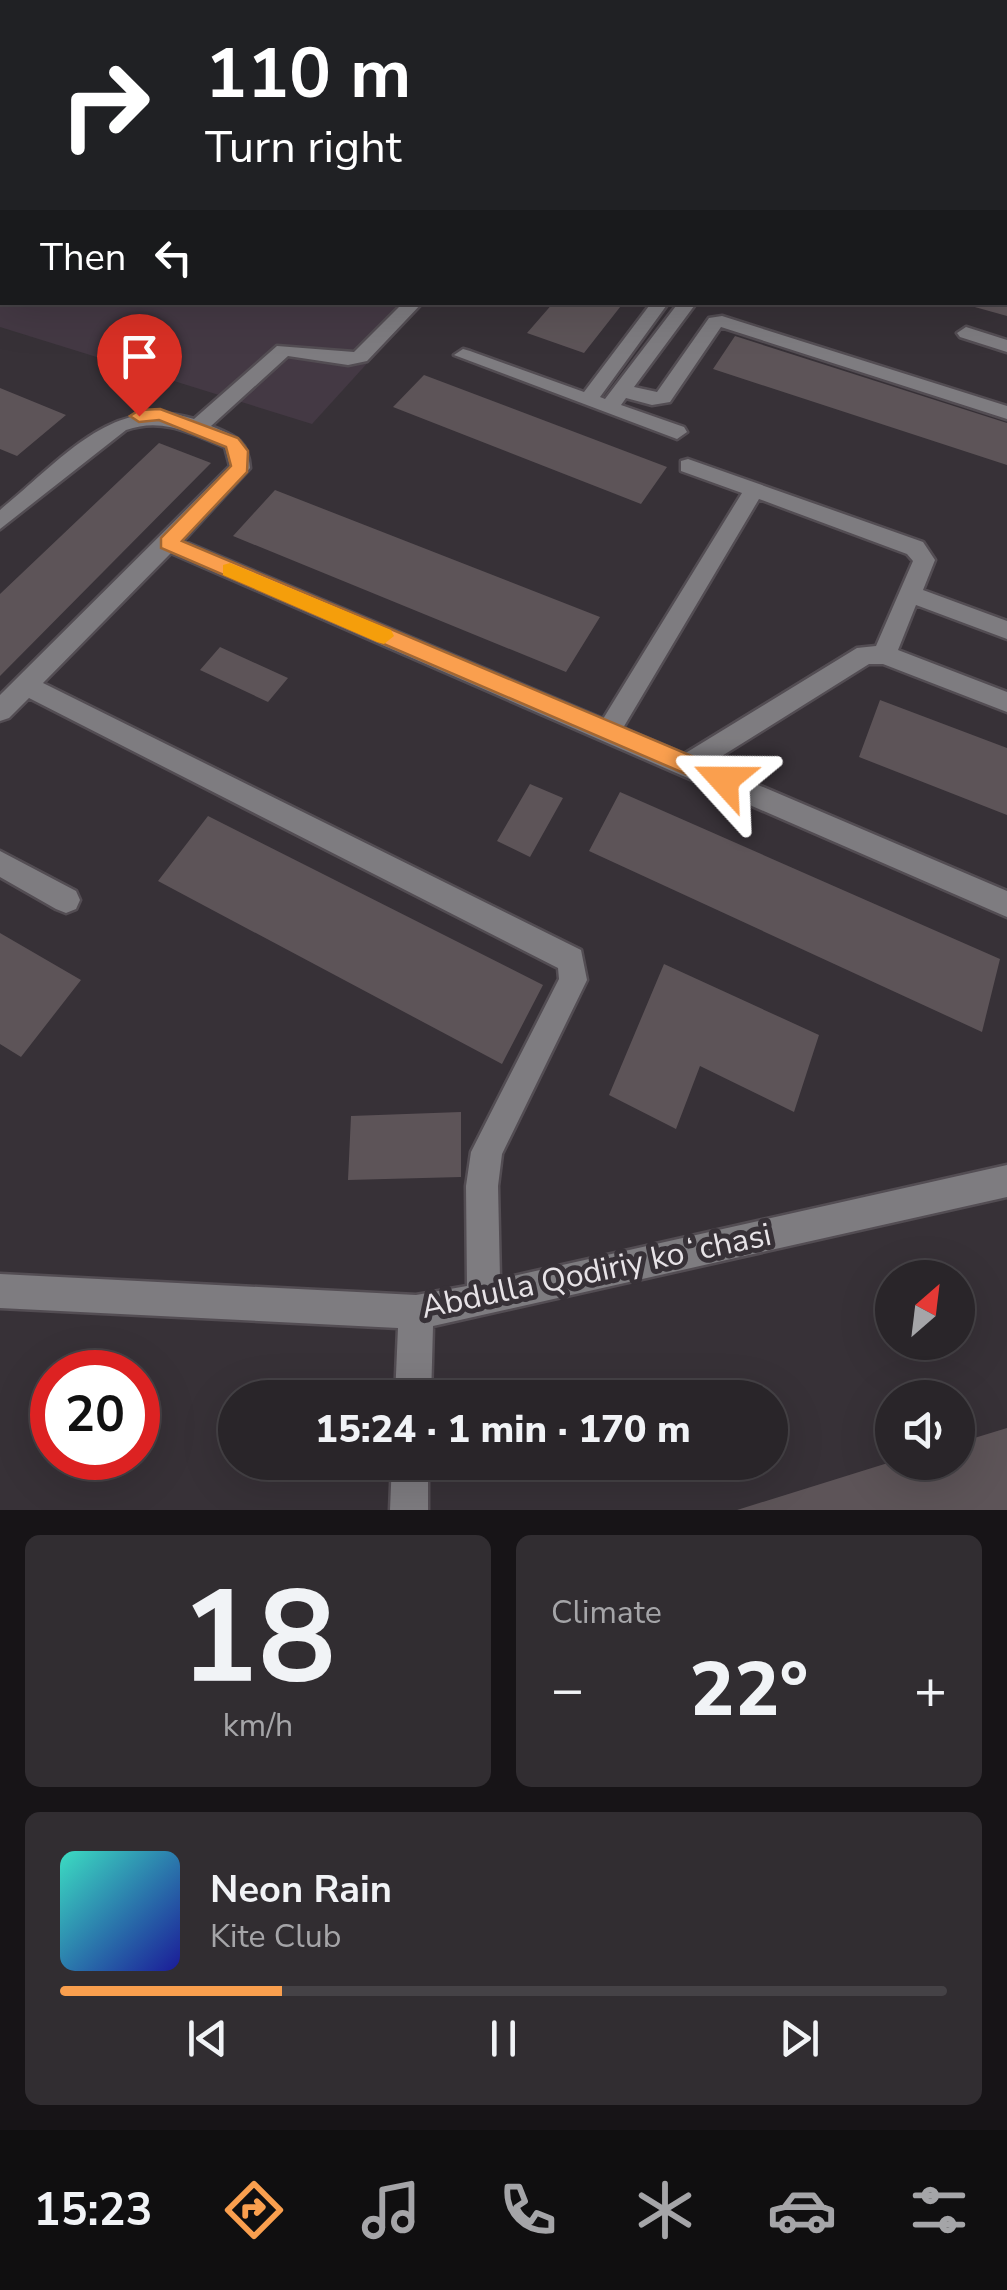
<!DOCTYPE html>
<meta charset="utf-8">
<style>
:root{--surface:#292529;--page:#312d31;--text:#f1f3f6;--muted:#a5a5a8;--line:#454246;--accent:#fa9f4e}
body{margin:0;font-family:"Nunito Sans",sans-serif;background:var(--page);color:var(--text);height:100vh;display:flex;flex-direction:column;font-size:38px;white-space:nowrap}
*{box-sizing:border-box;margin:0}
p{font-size:32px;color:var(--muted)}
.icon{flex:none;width:55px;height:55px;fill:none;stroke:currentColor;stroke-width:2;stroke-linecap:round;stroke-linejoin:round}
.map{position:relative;height:1510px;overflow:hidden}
.drawer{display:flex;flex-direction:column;gap:25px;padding:25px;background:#171417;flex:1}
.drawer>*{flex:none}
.banner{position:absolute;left:0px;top:0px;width:1008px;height:305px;box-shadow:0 10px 40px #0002,0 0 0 2px var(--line);background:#202124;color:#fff;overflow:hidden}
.needle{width:65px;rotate:28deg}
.controls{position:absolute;left:875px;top:1260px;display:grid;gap:20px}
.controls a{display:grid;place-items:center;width:100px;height:100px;border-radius:50%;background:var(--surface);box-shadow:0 10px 40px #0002,0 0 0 2px var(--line);font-size:50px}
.speed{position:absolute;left:30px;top:1350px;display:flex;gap:20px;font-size:50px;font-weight:700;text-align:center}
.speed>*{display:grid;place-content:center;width:130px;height:130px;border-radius:50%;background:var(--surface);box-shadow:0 10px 40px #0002,0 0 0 2px var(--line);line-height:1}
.speed .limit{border:15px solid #d22;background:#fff;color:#111}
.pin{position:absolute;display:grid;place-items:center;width:85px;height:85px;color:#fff;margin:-102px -42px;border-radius:50% 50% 50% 0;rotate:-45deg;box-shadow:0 0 10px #0007}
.pin .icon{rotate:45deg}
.me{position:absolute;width:110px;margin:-55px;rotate:294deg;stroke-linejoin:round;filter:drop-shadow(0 0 8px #0008)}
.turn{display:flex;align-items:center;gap:35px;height:210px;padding:0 40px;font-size:45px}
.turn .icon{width:130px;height:130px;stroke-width:2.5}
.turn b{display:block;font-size:70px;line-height:85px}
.then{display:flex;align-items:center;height:95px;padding:0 40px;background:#0003;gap:20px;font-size:38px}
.big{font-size:75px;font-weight:800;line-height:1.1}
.drawer .tile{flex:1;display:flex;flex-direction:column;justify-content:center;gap:15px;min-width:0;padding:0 35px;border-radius:15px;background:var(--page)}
.drawer .dial{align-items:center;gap:0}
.dial b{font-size:130px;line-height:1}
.song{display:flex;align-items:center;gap:30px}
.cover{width:120px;height:120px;border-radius:15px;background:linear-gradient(135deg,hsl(170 70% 55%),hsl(240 70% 35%))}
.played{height:10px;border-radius:5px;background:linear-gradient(90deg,var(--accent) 25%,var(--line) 25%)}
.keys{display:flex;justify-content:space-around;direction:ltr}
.heat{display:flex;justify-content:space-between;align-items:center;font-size:55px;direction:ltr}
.drawer .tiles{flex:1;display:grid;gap:25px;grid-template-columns:1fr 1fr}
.tile:last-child{grid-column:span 2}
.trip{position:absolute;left:218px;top:1380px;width:570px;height:100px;border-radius:50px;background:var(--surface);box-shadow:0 10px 40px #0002,0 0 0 2px var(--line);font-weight:800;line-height:100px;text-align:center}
.tab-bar{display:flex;height:160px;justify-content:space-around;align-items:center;background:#100f10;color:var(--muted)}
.tab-bar .icon{width:70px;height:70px}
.tab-bar .on{color:var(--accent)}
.tab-bar b{font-size:45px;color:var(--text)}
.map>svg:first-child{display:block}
.built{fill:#443944}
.building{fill:#5d5458}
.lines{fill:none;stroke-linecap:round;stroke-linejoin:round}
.minor-casing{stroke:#534d53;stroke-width:5}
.minor{fill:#7e7c80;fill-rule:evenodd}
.route{fill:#fa9f4e;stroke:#a26733;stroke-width:2.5}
.slow{fill:#f59e0b}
.labels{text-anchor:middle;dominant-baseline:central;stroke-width:10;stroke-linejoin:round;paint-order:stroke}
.near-street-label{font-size:32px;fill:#e7e3e7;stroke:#373137}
</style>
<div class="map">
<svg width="1007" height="1510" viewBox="0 0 1007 1510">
<rect width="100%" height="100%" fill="#373137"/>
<path class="built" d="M0 0 61 2H2V302L422 303 312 424 0 327Z"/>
<path class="building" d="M554 302H624L584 353 527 333Z
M1007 302V316L964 304V302Z
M735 336 1007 423V465L713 369Z
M424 375 667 467 641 504 393 407Z
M0 388 66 415 17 456 0 449Z
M159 443 211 463 0 676V594Z
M275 490 600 617 566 672 233 536Z
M220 647 288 678 268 702 200 670Z
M880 700 1007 748V815L859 757Z
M530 784 563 798 530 857 497 841Z
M620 792 1000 959 982 1032 589 851Z
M208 816 543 985 502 1064 158 881Z
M0 933 81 980 21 1057 0 1044Z
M664 964 819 1035 794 1112 700 1066 676 1129 609 1095Z
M461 1112V1177L348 1180 351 1116Z
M1007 1428V1510H737L891 1462H958V1443Z"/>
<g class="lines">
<defs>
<path id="minor" d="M108 0H123L124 2H109Z
M390 0H411L412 2H391Z
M681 0H702L703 2H682Z
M1005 68H1007V76H1005Z
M1005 160 1007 161V171L1005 170Z
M1005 262H1007V272H1005Z
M404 302H423L367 361 348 365 288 356 211 426C235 436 248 440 250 468L183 541 603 719 742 493 681 471V461L688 459 923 542 935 560 923 590 1007 621V639L916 605 898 650 1007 692V712L883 664H869L709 764 1007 891V917L171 553 43 683 581 950 587 980 502 1154 498 1186 500 1279 1007 1165V1197L433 1326 431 1398H395L398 1328 0 1308V1274L416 1295 467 1286 466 1186 471 1152 559 979 558 968 29 698 9 718 0 721V695L230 466 225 447C191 433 162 417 126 430L0 529V510C60 462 112 393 194 419L277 346 354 352ZM759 499 907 554 913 561 876 646 857 648 684 754 623 728Z
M652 302H669L600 397 605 399 679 302H697L634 387 657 392 709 318 722 316 1007 406V419L721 327 670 402 652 405 626 398 621 405 684 427 687 432 677 439 454 355 463 349 470 351 584 392Z
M966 327 1007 340V352L960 337 957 333Z
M0 851 76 891 80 900 76 909 66 913 56 909 0 877Z
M392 1462H428V1510H390Z"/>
</defs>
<use href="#minor" class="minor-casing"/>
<use href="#minor" class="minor"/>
</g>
<path class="route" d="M160 409 238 438 248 451 247 472 182 541 732 773 736 780 732 787H716L161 548V538L231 466 226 447 159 420 139 422 130 416 139 410Z"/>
<path class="slow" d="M230 563 391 630 394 636 384 644 377 642 223 575V565Z"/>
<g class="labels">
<g class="near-street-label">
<text transform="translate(596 1271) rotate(-12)">Abdulla Qodiriy koʻchasi</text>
</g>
</g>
</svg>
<div class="controls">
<a><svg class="needle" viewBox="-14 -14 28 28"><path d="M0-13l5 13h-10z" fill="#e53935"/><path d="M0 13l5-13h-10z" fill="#a5a5a8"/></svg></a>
<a><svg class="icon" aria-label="sound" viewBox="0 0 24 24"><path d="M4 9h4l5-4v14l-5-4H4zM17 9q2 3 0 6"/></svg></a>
</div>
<div class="speed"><div class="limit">20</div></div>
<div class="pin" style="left:139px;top:416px;background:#d93025"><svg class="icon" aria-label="arrive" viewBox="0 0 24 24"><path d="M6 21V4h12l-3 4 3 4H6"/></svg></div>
<svg class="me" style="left:724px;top:780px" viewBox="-20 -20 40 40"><path d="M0-17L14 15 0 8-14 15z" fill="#fa9f4e" stroke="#fff" stroke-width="4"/></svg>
<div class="trip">15:24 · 1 min · 170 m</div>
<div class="banner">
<div class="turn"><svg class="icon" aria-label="right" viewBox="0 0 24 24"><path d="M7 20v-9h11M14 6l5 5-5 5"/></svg><div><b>110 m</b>Turn right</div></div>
<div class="then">Then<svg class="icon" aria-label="left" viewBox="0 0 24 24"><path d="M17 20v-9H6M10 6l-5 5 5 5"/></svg></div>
</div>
</div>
<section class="drawer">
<div class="tiles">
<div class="tile dial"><b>18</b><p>km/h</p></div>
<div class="tile"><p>Climate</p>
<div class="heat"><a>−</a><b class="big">22°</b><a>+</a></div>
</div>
<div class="tile">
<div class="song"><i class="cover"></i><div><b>Neon Rain</b><p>Kite Club</p></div></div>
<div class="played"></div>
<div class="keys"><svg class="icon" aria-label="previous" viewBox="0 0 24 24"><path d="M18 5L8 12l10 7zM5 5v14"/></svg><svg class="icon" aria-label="pause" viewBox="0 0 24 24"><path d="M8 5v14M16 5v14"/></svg><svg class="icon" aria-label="next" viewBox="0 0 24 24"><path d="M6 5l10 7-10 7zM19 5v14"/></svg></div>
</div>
</div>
</section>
<nav class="tab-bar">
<b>15:23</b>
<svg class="icon on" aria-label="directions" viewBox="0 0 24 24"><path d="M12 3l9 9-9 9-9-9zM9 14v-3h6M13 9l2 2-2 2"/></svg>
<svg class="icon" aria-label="music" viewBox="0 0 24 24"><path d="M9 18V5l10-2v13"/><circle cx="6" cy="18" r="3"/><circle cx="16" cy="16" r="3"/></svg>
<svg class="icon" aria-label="phone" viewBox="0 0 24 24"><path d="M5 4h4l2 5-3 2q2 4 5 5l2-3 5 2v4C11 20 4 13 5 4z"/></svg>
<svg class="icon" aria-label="climate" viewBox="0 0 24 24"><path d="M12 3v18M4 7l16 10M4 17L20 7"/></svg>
<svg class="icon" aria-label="car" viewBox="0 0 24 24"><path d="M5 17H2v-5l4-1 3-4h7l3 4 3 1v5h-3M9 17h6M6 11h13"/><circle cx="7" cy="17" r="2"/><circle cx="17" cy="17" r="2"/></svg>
<svg class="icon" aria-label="filters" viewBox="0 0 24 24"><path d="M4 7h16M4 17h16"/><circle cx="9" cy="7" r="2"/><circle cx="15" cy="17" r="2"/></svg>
</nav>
